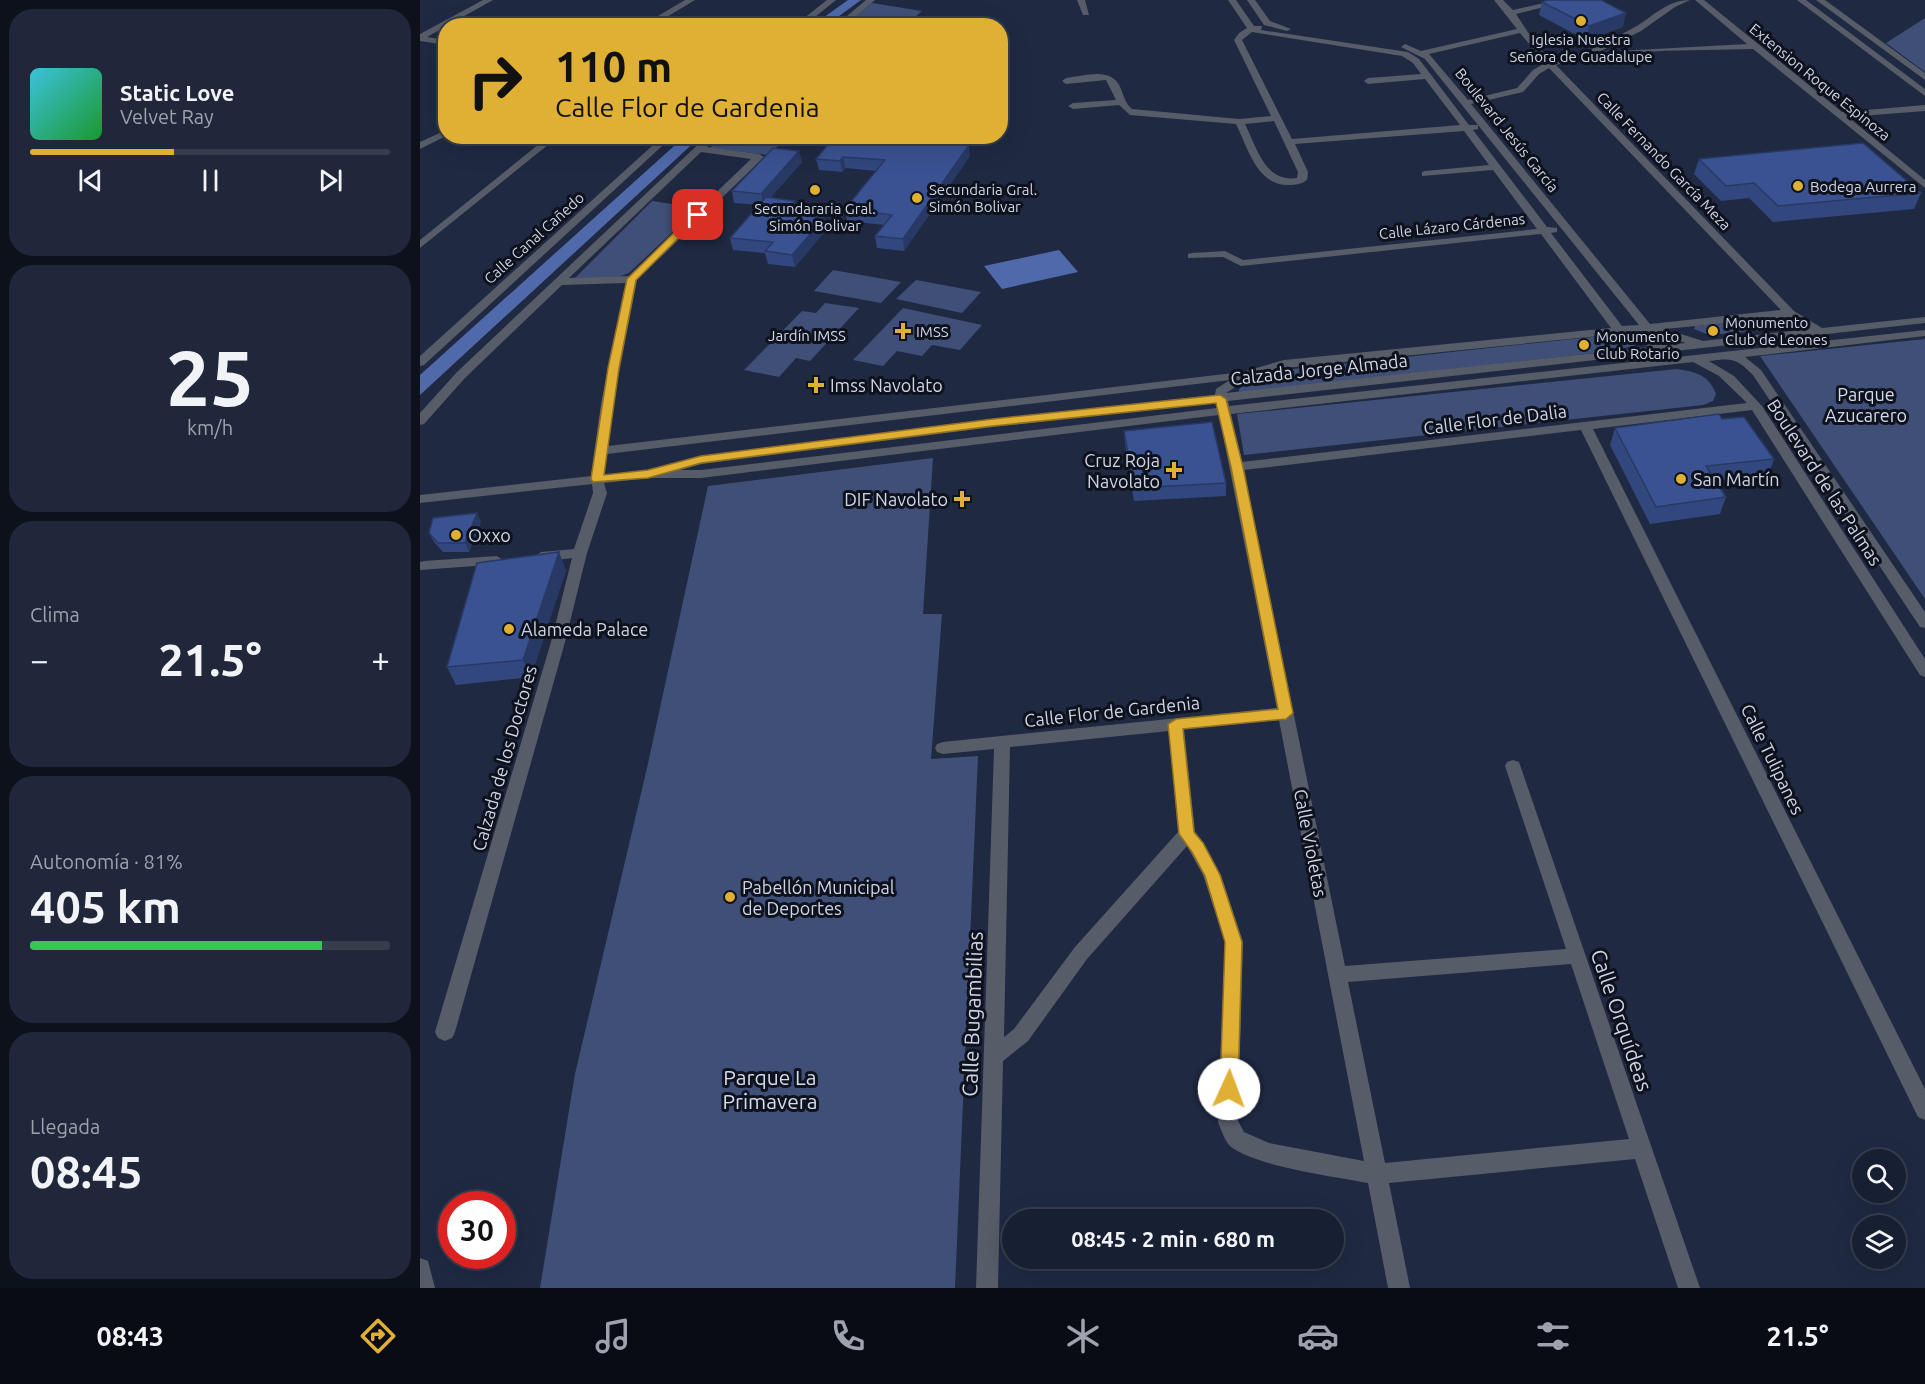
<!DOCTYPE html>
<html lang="es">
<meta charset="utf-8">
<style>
:root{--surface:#171f32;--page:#20273a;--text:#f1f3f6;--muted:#9ea2ac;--line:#363d4d;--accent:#e0b034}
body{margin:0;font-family:Ubuntu,sans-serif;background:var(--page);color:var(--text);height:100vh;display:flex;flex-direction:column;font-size:22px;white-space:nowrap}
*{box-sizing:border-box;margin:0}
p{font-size:20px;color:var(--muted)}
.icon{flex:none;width:33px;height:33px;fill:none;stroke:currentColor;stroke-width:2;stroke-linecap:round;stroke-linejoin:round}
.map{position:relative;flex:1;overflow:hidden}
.details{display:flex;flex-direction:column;gap:9px;padding:9px;background:#0d111c;width:420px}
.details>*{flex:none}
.guide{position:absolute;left:18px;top:18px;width:570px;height:126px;border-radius:24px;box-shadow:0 6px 24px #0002,0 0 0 2px var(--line);background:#e0b034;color:#111;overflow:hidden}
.fabs{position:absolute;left:1432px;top:1149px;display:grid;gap:12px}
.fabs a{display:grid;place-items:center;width:54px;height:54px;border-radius:50%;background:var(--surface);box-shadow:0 6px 24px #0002,0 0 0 2px var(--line);font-size:30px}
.speed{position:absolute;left:18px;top:1191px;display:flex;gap:12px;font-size:30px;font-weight:700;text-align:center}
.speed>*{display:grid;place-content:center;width:78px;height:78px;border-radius:50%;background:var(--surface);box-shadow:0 6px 24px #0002,0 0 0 2px var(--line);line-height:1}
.speed .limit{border:9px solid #d22;background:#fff;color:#111}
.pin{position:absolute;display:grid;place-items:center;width:51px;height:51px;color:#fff;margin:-26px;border-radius:12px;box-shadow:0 3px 9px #0006}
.me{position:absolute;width:66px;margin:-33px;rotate:2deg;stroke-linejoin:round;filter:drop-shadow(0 0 4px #0008)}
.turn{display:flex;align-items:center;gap:21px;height:126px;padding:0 18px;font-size:27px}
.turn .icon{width:78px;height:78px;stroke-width:2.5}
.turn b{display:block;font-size:42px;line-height:51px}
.big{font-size:45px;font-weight:700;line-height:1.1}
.details .widget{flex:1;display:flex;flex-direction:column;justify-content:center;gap:9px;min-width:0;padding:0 21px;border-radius:24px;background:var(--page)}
.details .dial{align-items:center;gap:0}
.dial b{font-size:78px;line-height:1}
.song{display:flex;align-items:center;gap:18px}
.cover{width:72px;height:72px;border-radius:9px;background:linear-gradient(135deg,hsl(190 70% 55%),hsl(130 70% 35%))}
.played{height:6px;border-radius:3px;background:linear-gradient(90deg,var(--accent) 40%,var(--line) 40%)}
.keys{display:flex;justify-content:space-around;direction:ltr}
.heat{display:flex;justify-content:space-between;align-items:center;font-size:33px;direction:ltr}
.charge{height:9px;border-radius:4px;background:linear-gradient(90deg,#34c759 81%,var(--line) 0)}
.trip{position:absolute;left:582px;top:1209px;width:342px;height:60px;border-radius:30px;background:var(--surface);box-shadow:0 6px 24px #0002,0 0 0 2px var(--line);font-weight:700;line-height:60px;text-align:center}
.dock{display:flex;height:96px;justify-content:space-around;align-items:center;background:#090c14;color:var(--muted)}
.dock .icon{width:42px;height:42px}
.dock .on{color:var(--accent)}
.dock b{font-size:27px;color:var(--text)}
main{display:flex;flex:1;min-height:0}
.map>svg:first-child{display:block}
.green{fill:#3f4f77}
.water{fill:#4f69aa}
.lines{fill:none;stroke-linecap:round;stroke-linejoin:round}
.minor{fill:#565c68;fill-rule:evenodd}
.wall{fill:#32477d}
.shaded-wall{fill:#293966}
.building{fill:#3a5291;stroke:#293966;stroke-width:1.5}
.route{fill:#e0b034;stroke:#927222;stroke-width:1.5}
.poi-dot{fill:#e0b034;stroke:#0d121d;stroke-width:2}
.labels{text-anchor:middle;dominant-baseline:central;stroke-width:6;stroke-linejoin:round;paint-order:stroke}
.far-poi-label{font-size:15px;fill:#ced5e6;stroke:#0d121d;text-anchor:start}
.far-street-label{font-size:15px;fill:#ced5e6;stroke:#0d121d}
.far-park-label{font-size:15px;fill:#d4dcef;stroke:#0d121d}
.street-label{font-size:18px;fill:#ced5e6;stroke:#0d121d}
.poi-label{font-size:18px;fill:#ced5e6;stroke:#0d121d;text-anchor:start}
.park-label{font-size:18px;fill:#d4dcef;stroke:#0d121d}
.near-street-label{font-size:21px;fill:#ced5e6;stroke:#0d121d}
.near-park-label{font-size:21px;fill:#d4dcef;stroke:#0d121d}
</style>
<main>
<section class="details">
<div class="widget">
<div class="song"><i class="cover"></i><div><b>Static Love</b><p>Velvet Ray</p></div></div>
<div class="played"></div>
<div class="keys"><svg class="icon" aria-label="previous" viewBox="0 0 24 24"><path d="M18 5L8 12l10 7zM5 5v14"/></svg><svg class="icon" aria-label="pause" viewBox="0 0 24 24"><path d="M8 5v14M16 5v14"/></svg><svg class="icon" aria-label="next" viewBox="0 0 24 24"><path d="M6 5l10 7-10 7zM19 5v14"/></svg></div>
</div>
<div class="widget dial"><b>25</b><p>km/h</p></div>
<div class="widget"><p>Clima</p>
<div class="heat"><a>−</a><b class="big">21.5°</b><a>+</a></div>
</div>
<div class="widget"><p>Autonomía · 81%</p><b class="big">405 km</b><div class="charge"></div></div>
<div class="widget"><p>Llegada</p><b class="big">08:45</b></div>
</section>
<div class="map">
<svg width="1505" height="1288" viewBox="0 0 1505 1288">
<rect width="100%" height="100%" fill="#1f2942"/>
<path class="green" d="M452 3 502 11 486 25 424 26Z
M1505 18V72L1466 43Z
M302 137H368L348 155 290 148Z
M232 201 278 208 209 273 198 277 155 278Z
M413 270 481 282 461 303 394 291Z
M496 280 561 292 542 313 476 299Z
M405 303 439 308 390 361 376 358 359 377 324 370 382 311 396 313Z
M483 308 562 325 540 350 512 345 502 356 477 351 463 366 433 360Z
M1359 318 1381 327 1289 335 1274 329 1275 326Z
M1204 335 1220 342 1214 346 1191 351 819 394V389L829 379 864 370 1181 336Z
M1505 339V599L1340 356Z
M1257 369C1276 372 1289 375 1296 394L1293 401 1283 405 824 455 817 414Z
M513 458 503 614H522L511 759 558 756 535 1288H120L155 1074 227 768 288 486Z"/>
<path class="water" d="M428 0H441L407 25H393Z
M264 137H280L0 395V375Z
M639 250 658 272 582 289 564 266Z"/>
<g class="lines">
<path class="minor" d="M63 0H73L7 37 26 40V45L0 41V34Z
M265 0H275L232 26H221Z
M407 0H416L384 26H374Z
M446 0H455L425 26H415Z
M657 0H665L669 15H663Z
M808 0H816L834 26H842L841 30 988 52 999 59 1049 125H1058L1005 59 981 47 985 44 1001 51 1097 29 1074 0H1083L1093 10 1138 0H1153L1096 14 1115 43 1132 61 1154 54 1172 53V49C1186 42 1201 35 1215 27 1234 16 1247 0 1270 0L1255 7 1221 31 1179 52 1327 44 1275 0H1284L1422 112 1505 105V111L1428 117 1505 180V188L1333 49C1273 51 1193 48 1136 65L1374 311 1402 328 1505 317V323L808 401 809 406 1505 330V336L1325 357 1341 370 1505 612V628L1500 627 1333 375C1316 358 1312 358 1289 361L1314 376 1342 406 1505 659V677L1500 675 1332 410 1173 429 1505 1089V1120L1498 1117 1161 430 824 470 925 966 1146 949 1085 766 1087 762 1093 760 1099 762 1280 1288H1258L1215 1159 969 1183 990 1288H968L948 1183C912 1176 839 1167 811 1147 805 1142 801 1129 798 1122L805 942 783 875 767 846 667 959 608 1041 583 1061 578 1288H556L574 749 523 754 517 752 515 748 517 744 523 742 857 708 799 415 281 478H228L184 483 187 493 167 553 145 642 35 1032 32 1038 25 1041 18 1038 15 1032 131 642 152 558 121 562 114 557 121 552 154 549 173 493 172 484 0 503V495L171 476 181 404 206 283 142 285 45 378 4 424 0 425V413L37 372 287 136H297L287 147 339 154 344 157 217 280 193 404 188 446 822 372 864 360 1191 328 1121 234 821 266 803 257 768 258V254L772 253 805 251 823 260 1117 229 1073 170 1002 176V172L1005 171 1069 165 1044 131 875 144 888 172 887 180C882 184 876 185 869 185 837 186 828 148 816 124L710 115 699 105 653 109 648 106 653 103 696 100 686 80 646 84 642 81 646 78C666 76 692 66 701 89 704 97 706 104 712 109L819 119 851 116 814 40 819 33 827 28ZM832 32 982 56 993 63 1001 74 948 78 944 81 948 84 1005 79 1040 125 872 139 822 40ZM1100 33 1125 63 1113 70 1097 88 1048 100 1009 54ZM1129 68 1361 310 1230 324 1051 104 1103 92 1119 74ZM854 121 878 172 877 178C845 183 837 148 825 124ZM1058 125 1219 325 1202 326 1131 233 1137 232V228L1127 227 1053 130 1058 129ZM281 152 331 159 209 276 149 278ZM1368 317 1388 329 1283 341 1245 329ZM1227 331 1266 343 1245 345 1214 332ZM1198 334 1230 347 806 393 831 377 865 368ZM1273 362 1299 376 1327 403 822 462 811 414ZM810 380 796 389 795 395 573 419 281 456 243 466 242 470 184 475 187 454ZM796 402 797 408 281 470H260L282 464 573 427ZM859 720 944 1161 849 1143 824 1132 818 1121 823 942 801 875 784 843 775 832 764 729ZM749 731 758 832 655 947 594 1029 584 1037 590 747ZM1151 964 1209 1139 965 1163 928 982Z
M827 0H835L850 21 871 29 867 31 844 25Z
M1377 0H1386L1505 89V96Z
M1396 0H1405L1505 73V80Z
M26 130V136L0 149V142Z
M129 136H139L0 248V240Z
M243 136H253L4 365 0 366V356Z
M77 556 84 561 82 564 0 570V562L4 561Z
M0 1258 8 1261 15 1288H0Z"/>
</g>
<path class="wall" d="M1122 2 1203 27 1166 40 1119 15Z
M533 144 550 156 484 251 457 248 455 236 464 225 427 221 425 209 456 171 426 168 422 172 399 170 396 159Z
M1279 159 1501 193 1494 209 1353 222 1329 198 1301 201 1274 174Z
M382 162 350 198 377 212 375 215 404 218 406 230 375 267 348 264 345 253 313 250 310 238 339 205 314 203 312 191Z
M1302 419 1354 459 1348 476 1296 481 1306 497 1300 514 1230 524 1190 445 1195 428Z
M704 431 806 483V496L714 501 705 444Z
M61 522 49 552H23L14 542 9 533Z
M146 570 111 677 36 685 27 667Z"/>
<path class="shaded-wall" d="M1206 13 1203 27 1166 40 1169 26Z
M529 136H539L525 154 524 143Z
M549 145 550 156 484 251 483 239Z
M379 151 382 162 343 206 341 194Z
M423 157 426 168 422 172 420 161Z
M375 201 377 212 366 225 363 213Z
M404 218 406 230 375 267 372 255Z
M57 513 61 522 49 552 45 543Z
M139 552 146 570 111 677 103 660Z"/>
<path class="building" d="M1127 0H1181L1206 13 1169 26 1122 2Z
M415 136H529L524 143 549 145 483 239 455 236 472 215 425 209 465 160 423 157 420 161 396 159Z
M1443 143 1501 193 1358 206 1334 183 1306 186 1279 159Z
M353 148 379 151 341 194 312 191Z
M346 197 375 201 363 213 404 218 372 255 345 251 353 242 310 238Z
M1299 414 1302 419 1324 417 1354 459 1286 466 1306 497 1236 507 1195 428Z
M792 422 806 483 714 488 704 431Z
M57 513 45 543H18L9 533 13 518Z
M139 552 103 660 27 667 57 563Z"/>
<path class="route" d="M274 213 282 215 216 280 199 368 184 475 228 470 281 456 573 419 800 395 806 399 823 467 873 713 866 719 763 729 774 832 783 843 800 875 822 942 818 1089 816 1095 809 1097 803 1095 800 1089 805 942 785 876 772 852 759 834 748 724 756 719 858 709 811 467 796 403 573 426 281 463 228 478 173 482 171 479 188 368 207 279Z"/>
<g class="poi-dot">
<circle cx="1161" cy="21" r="6"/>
<circle cx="1378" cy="186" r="6"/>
<circle cx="395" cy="190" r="6"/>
<circle cx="497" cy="198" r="6"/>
<path d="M480 322h6v6h6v6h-6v6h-6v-6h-6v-6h6z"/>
<circle cx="1293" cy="331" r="6"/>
<circle cx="1164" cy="345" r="6"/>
<path d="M393 376h6v6h6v6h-6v6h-6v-6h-6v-6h6z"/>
<path d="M751 461h6v6h6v6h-6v6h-6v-6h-6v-6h6z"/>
<circle cx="1261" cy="479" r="6"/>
<path d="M539 490h6v6h6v6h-6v6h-6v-6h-6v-6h6z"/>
<circle cx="36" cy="535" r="6"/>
<circle cx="89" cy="629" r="6"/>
<circle cx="310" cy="897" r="6"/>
</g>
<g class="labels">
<g class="far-poi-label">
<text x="1161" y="39" text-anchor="middle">Iglesia Nuestra<tspan x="1161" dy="17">Señora de Guadalupe</tspan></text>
<text x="1390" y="186">Bodega Aurrera</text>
<text x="509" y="189">Secundaria Gral.<tspan x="509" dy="17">Simón Bolivar</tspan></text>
<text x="395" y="208" text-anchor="middle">Secundararia Gral.<tspan x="395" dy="17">Simón Bolivar</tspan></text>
<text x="1305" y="322">Monumento<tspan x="1305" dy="17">Club de Leones</tspan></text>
<text x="496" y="331">IMSS</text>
<text x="1176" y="336">Monumento<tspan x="1176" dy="17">Club Rotario</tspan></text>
</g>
<g class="far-street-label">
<text transform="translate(1400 82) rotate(39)">Extension Roque Espinoza</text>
<text transform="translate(1087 130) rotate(51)">Boulevard Jesús García</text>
<text transform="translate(1244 161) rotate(46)">Calle Fernando García Meza</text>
<text transform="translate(1032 226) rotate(-6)">Calle Lázaro Cárdenas</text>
<text transform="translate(114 238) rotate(-42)">Calle Canal Cañedo</text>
</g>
<g class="far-park-label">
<text x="387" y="335">Jardín IMSS</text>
</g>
<g class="street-label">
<text transform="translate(899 369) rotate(-6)">Calzada Jorge Almada</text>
<text transform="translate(1075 419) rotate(-7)">Calle Flor de Dalia</text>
<text transform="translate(1405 482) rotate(57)">Boulevard de las Palmas</text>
<text transform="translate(692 711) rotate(-6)">Calle Flor de Gardenia</text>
<text transform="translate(84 758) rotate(-74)">Calzada de los Doctores</text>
<text transform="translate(1353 759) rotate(64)">Calle Tulipanes</text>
<text transform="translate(891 843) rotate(79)">Calle Violetas</text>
</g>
<g class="poi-label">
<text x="410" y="385">Imss Navolato</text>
<text x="740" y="460" text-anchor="end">Cruz Roja<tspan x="740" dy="21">Navolato</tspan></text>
<text x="1273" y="479">San Martín</text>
<text x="528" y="499" text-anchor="end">DIF Navolato</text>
<text x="48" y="535">Oxxo</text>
<text x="101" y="629">Alameda Palace</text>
<text x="322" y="887">Pabellón Municipal<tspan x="322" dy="21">de Deportes</tspan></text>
</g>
<g class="park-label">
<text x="1446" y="394">Parque<tspan x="1446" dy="21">Azucarero</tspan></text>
</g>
<g class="near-street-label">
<text transform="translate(552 1014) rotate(-88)">Calle Bugambilias</text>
<text transform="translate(1202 1020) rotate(71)">Calle Orquídeas</text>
</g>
<g class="near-park-label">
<text x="350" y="1077">Parque La<tspan x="350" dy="24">Primavera</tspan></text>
</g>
</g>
</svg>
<div class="fabs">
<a><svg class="icon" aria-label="search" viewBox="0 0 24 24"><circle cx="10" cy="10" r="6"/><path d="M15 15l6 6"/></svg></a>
<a><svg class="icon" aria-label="layers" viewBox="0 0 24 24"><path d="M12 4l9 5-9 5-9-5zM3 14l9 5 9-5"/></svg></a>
</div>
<div class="speed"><div class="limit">30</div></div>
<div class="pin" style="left:278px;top:215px;background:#d93025"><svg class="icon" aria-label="arrive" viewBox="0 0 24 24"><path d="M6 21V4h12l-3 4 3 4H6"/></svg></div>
<svg class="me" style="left:809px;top:1089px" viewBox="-20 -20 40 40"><circle r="19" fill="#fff"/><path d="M0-13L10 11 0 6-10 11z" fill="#e0b034"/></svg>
<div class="trip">08:45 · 2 min · 680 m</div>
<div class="guide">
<div class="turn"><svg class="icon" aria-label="right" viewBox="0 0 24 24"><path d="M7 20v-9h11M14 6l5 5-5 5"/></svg><div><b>110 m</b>Calle Flor de Gardenia</div></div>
</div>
</div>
</main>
<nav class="dock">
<b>08:43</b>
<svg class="icon on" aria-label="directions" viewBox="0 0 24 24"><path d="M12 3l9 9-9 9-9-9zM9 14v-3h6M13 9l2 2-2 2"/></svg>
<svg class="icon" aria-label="music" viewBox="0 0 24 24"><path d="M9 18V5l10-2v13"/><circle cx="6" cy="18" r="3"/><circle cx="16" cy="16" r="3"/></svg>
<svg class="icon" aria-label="phone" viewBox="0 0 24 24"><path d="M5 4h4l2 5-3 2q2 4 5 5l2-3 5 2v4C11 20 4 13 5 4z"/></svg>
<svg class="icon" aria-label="climate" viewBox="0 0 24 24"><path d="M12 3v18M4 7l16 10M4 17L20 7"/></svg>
<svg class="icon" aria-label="car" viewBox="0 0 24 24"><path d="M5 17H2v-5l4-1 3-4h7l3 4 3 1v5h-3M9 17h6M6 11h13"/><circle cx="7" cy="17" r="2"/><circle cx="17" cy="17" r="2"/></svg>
<svg class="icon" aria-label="filters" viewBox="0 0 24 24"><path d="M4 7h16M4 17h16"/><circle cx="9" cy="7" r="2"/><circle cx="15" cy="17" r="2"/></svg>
<b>21.5°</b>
</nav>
